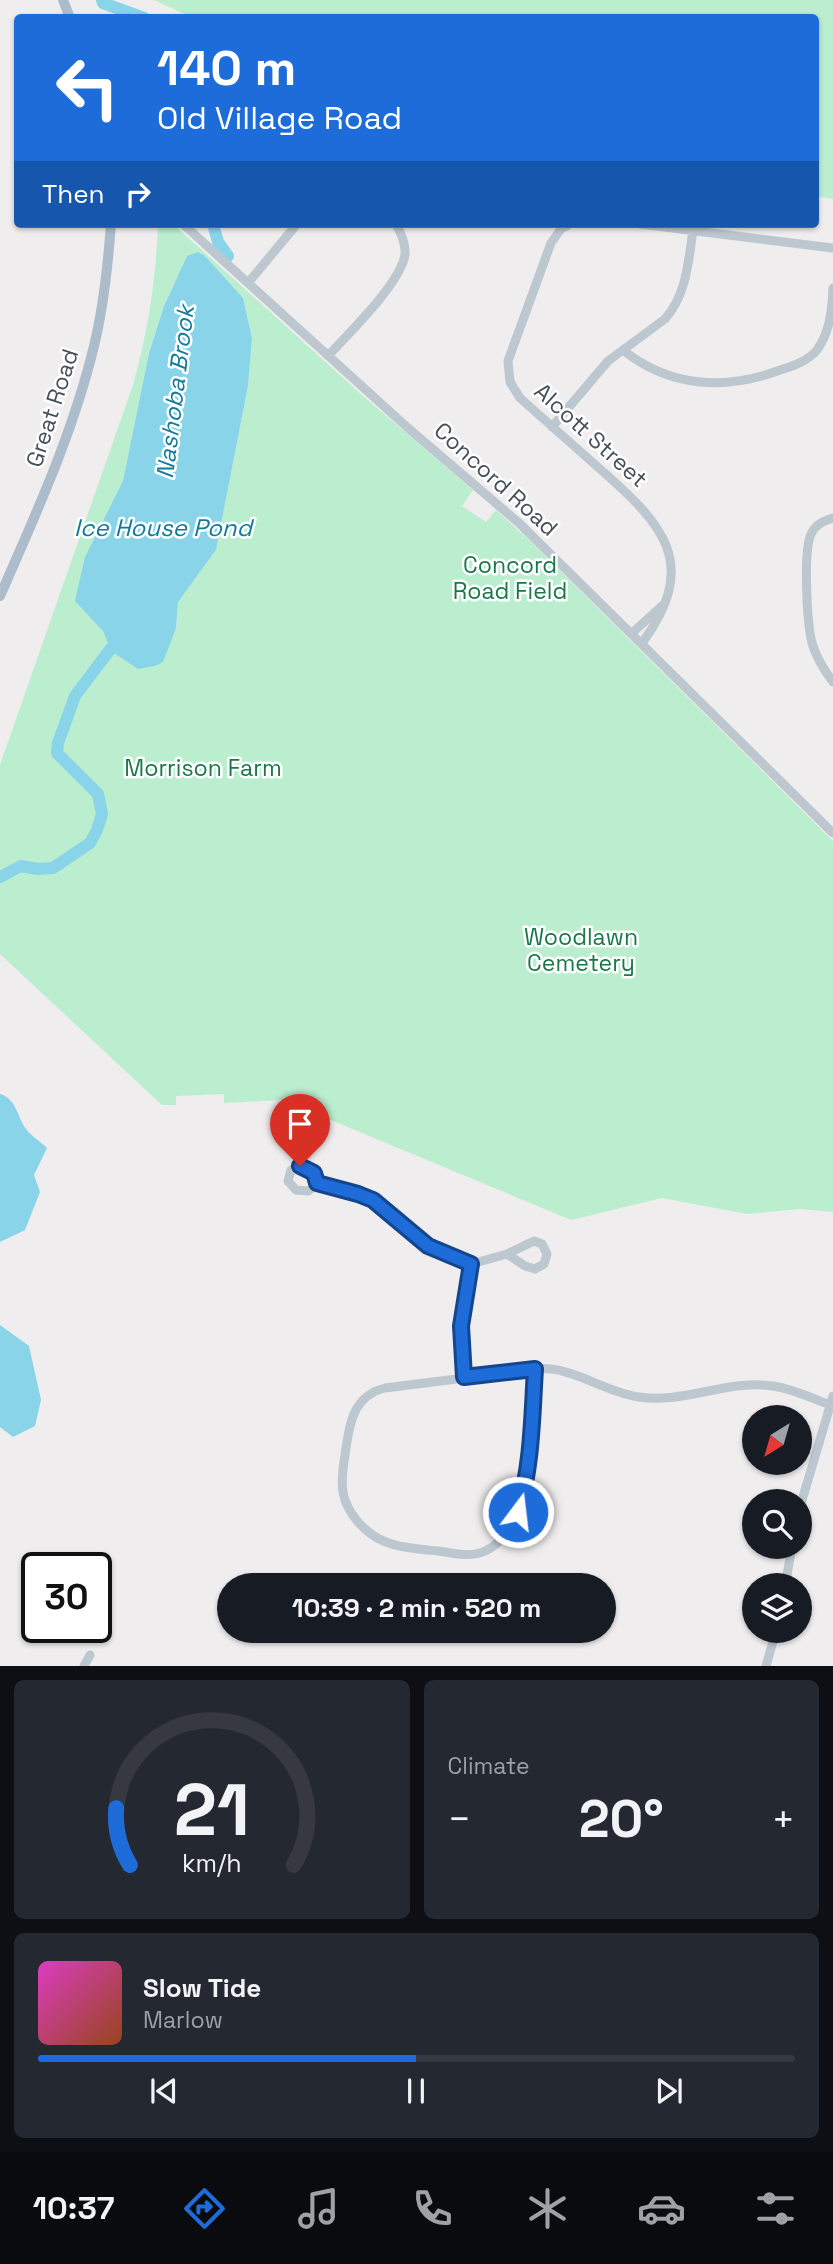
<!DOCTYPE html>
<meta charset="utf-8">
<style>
:root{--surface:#171b24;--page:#242831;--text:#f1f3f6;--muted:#9ea1a6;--line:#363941;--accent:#1d6cd9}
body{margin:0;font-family:"Space Grotesk",sans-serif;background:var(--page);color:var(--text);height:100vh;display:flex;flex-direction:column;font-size:26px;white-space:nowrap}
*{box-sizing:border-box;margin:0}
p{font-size:23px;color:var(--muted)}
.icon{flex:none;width:38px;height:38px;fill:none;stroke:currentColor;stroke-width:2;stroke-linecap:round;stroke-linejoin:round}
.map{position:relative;height:1666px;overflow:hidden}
.details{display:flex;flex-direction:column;gap:14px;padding:14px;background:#0d0f14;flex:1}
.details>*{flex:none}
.guide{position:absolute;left:14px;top:14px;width:805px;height:214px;border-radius:7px;box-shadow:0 2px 5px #0004;background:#1d6cd9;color:#fff;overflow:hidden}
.needle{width:46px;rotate:217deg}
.buttons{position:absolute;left:742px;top:1405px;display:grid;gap:14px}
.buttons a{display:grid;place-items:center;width:70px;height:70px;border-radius:50%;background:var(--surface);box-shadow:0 2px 5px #0004;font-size:35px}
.speed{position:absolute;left:21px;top:1552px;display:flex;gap:14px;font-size:35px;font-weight:700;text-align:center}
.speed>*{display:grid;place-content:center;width:91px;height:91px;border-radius:50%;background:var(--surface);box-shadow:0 2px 5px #0004;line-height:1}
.speed .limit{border:4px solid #111;border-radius:10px;background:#fff;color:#111}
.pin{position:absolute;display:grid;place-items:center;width:60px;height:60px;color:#fff;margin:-72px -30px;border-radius:50% 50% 50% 0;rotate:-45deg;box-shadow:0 0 7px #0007}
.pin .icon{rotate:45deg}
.me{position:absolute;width:77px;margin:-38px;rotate:15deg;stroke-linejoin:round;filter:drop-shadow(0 0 5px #0008)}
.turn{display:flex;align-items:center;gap:24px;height:147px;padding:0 28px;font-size:32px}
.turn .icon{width:91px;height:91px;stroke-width:2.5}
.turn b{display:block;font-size:49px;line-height:60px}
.then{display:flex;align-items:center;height:66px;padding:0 28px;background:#0003;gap:14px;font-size:26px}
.big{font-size:52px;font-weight:800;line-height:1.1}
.details .tile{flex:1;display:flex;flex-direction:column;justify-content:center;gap:10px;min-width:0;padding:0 24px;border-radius:10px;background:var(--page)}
.details .dial{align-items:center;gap:0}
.dial svg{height:182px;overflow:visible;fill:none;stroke:var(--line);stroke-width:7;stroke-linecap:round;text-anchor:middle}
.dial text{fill:var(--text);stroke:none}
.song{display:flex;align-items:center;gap:21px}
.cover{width:84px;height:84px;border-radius:10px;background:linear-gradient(135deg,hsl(310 70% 55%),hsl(20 70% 35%))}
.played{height:7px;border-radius:4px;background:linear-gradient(90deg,var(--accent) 50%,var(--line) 50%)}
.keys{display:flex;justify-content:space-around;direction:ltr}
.heat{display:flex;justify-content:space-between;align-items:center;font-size:38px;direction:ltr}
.details .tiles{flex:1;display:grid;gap:14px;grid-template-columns:1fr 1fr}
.tile:last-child{grid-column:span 2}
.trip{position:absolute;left:217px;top:1573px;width:399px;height:70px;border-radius:35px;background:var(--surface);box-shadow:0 2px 5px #0004;font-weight:800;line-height:70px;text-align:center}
.tab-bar{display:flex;height:112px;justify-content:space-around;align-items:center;background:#090b0e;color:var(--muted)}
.tab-bar .icon{width:49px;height:49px}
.tab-bar .selected{color:var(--accent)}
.tab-bar b{font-size:32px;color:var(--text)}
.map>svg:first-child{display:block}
.green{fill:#bbedcf;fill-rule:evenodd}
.water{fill:#89d4e9}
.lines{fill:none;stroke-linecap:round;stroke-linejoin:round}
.river{stroke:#89d4e9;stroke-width:12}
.minor{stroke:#bdc7cf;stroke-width:9}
.major{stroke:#adbccb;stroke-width:10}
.route-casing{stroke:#13468d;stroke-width:18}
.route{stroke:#1d6cd9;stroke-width:12}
.labels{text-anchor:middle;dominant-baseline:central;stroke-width:5;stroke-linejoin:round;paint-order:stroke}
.street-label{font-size:23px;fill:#455059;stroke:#fff}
.park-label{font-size:23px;fill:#19784a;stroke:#fff}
.water-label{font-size:24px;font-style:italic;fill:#107b9b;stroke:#fff}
</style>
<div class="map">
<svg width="833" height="1666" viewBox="0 0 833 1666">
<rect width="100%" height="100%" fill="#efeded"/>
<path class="green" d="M154 0H833V199L816 196V18H193Z
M158 224H173L363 396 473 490 462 506 486 522 496 510 530 541 833 841V1212L800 1209 747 1214 662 1198 571 1220 283 1100 224 1103V1094L176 1096V1105H162L0 954V765L133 385C148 332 156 279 158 224ZM187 256H205L243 298 252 338 248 386 216 550 178 602 176 629 111 651 103 631 85 557 123 481 149 353 164 306Z"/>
<path class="water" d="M198 252 205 256 243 298 252 338 248 386 216 550 178 602 176 628 163 662 155 666 138 669 111 651 103 631 75 601 85 557 123 481 149 353 164 306 187 256Z
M0 1094C17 1099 17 1117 26 1129 31 1136 41 1142 47 1148L34 1175 40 1192 25 1230 0 1242Z
M0 1325 29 1346 41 1400 35 1426 13 1437 0 1427Z"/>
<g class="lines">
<path class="river" d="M102 0 103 3 144 18
M213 224 218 242 228 256
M0 877 21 866 38 869 53 868 90 843 97 830 102 814 98 794 57 753 58 743 75 696 118 639"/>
<path class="minor" d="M183 224 408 428 519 523 833 833
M570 224 561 229 551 243 508 361 510 382 520 398C547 422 574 446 600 469 664 525 700 564 642 643
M640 224 833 248
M248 283 297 224
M623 350C669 387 725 391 780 370 793 366 808 361 817 350 830 332 832 310 833 288
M328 356C348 334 400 284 405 255 406 245 401 233 396 224
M552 427 608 361 665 319C687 294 688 262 693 231
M833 518C825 520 815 525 811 534 803 552 807 623 812 643 816 657 824 670 833 682
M632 633 663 605
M300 1166 311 1171 317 1178 315 1186 308 1191 296 1190 288 1181 291 1170Z
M317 1183 373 1200 428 1246 471 1264 507 1254 534 1241 542 1244 547 1254 544 1264 535 1269 525 1266 507 1254
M535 1369 385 1388C352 1396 349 1426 345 1455 343 1467 341 1480 343 1492 345 1505 354 1519 364 1528 384 1548 412 1548 438 1551 454 1553 470 1558 485 1551 539 1527 532 1417 535 1369 572 1365 603 1392 639 1397 684 1404 728 1379 773 1386 793 1389 812 1398 830 1405
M464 1377 461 1326 471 1264
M800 1507 833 1396
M785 1586 792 1547
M84 1666 90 1655
M766 1666 776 1631"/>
<path class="major" d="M63 0 70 18
M0 596C36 514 73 433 94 346 104 305 108 265 111 224"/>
</g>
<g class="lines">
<defs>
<path id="route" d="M300 1166 314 1173 317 1183 358 1194 373 1200 428 1246 471 1264 461 1326 464 1377 535 1369C532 1418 532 1465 518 1512"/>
</defs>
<use href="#route" class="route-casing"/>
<use href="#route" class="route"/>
</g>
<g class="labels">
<g class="street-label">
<text transform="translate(52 408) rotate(-72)">Great Road</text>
<text transform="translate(591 435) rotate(42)">Alcott Street</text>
<text transform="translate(496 479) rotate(42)">Concord Road</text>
</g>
<g class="park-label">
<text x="510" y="565">Concord<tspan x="510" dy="26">Road Field</tspan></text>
<text x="203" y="768">Morrison Farm</text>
<text x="581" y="937">Woodlawn<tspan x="581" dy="26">Cemetery</tspan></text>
</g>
<g class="water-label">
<text transform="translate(175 392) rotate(-83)">Nashoba Brook</text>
<text x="163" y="527">Ice House Pond</text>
</g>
</g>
</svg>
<div class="buttons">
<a><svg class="needle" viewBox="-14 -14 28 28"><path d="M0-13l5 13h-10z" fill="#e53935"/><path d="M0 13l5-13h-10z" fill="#9ea1a6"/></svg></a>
<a><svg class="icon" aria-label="search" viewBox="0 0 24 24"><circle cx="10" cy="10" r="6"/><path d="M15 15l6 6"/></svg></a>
<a><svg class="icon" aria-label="layers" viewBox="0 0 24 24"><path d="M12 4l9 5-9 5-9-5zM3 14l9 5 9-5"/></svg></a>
</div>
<div class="speed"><div class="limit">30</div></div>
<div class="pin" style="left:300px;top:1166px;background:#d93025"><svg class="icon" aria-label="arrive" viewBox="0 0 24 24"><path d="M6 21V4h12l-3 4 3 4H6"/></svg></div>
<svg class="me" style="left:518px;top:1512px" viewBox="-20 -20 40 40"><circle r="17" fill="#1d6cd9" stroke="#fff" stroke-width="3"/><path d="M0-11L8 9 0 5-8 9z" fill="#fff"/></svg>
<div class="trip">10:39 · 2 min · 520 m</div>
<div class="guide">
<div class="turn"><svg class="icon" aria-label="left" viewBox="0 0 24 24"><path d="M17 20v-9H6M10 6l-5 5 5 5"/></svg><div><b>140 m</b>Old Village Road</div></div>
<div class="then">Then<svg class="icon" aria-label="right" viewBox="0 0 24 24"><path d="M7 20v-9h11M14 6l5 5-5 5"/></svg></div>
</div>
</div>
<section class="details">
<div class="tiles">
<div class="tile dial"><svg viewBox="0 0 100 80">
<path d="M14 69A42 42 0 1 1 86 69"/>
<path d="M14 69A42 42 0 0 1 8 44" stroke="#1d6cd9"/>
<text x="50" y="56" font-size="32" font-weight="700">21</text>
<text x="50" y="72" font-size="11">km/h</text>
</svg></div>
<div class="tile"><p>Climate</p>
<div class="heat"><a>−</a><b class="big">20°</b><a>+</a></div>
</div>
<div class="tile">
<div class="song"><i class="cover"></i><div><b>Slow Tide</b><p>Marlow</p></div></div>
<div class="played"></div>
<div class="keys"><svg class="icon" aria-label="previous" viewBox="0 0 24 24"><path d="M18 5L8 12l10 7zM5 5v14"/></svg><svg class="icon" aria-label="pause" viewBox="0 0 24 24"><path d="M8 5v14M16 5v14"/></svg><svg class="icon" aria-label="next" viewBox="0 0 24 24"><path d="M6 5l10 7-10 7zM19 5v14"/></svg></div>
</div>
</div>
</section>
<nav class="tab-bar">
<b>10:37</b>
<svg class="icon selected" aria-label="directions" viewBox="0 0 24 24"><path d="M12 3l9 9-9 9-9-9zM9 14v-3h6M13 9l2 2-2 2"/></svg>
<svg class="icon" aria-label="music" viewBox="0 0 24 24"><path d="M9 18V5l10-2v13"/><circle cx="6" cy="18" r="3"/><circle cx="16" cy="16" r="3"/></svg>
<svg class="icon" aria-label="phone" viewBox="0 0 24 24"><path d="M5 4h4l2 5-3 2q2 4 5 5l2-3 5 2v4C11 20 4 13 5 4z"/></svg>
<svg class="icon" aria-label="climate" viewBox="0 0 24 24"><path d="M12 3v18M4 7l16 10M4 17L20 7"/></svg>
<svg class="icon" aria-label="car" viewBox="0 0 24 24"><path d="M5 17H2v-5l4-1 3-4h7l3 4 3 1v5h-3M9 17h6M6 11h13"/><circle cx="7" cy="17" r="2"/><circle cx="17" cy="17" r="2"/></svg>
<svg class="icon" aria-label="filters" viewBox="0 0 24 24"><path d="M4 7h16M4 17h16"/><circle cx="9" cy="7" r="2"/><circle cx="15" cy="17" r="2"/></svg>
</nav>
